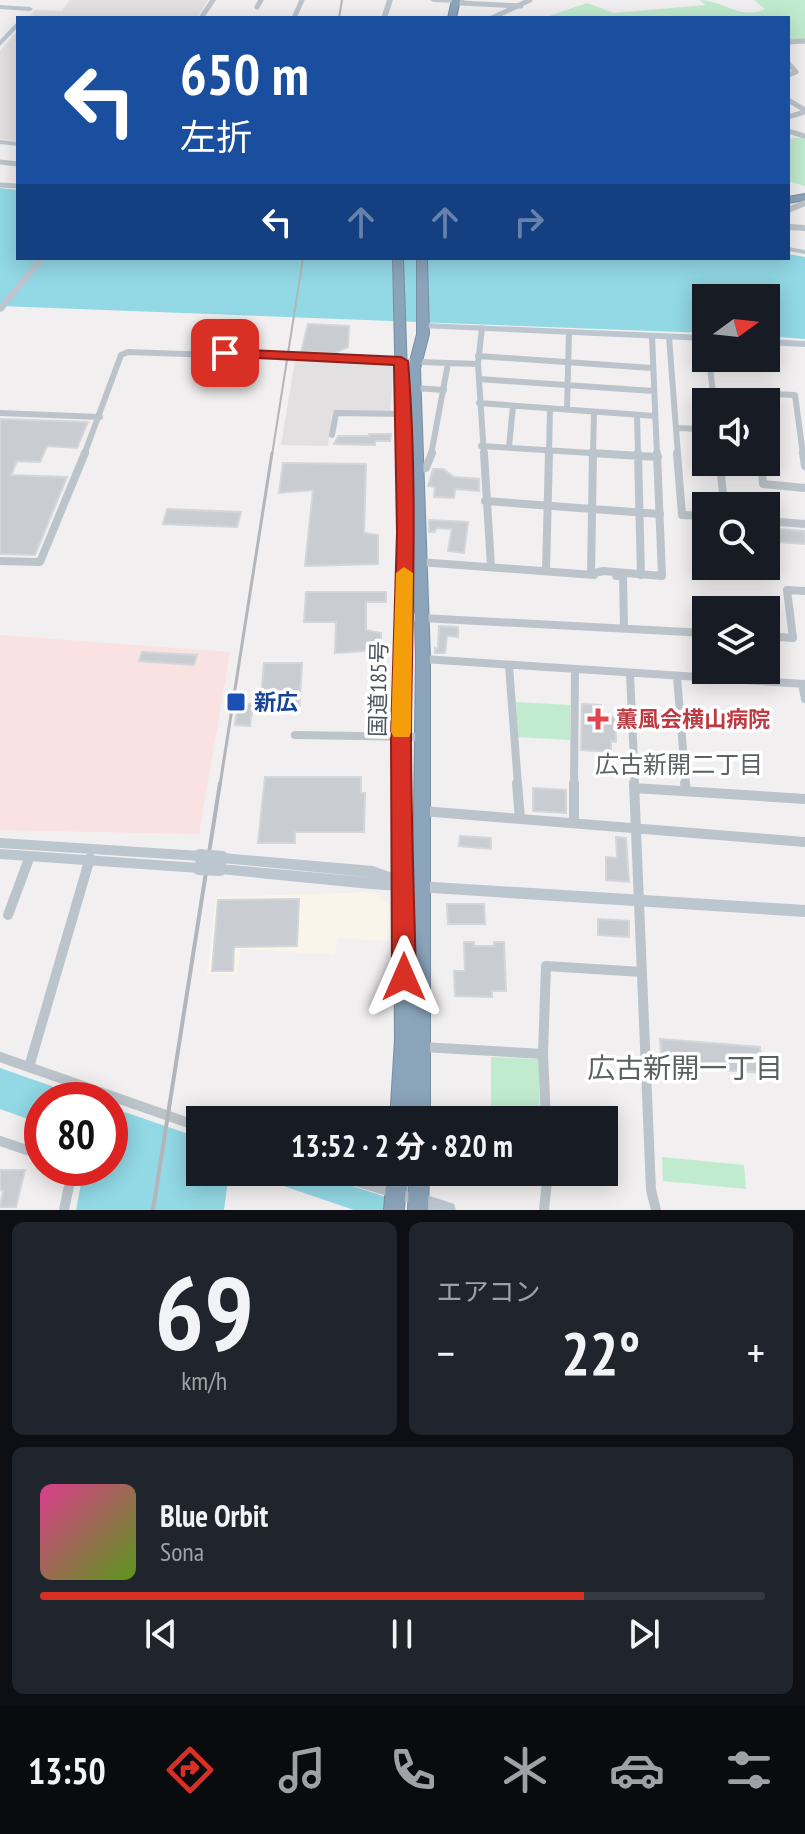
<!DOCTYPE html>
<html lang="ja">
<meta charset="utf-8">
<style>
:root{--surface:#171b24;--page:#20242c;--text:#f1f3f6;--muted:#9ea1a6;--line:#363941;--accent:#d93025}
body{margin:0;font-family:"PT Sans Narrow","Noto Sans JP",sans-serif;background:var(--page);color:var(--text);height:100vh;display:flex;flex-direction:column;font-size:30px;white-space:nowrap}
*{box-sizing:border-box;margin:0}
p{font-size:26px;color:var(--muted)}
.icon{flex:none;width:44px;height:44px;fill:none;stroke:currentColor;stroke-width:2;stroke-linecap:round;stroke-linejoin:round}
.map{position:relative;height:1210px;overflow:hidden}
.sheet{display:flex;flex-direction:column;gap:12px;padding:12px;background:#0d0f14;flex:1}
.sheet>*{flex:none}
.guide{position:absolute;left:16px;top:16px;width:774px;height:244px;border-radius:0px;box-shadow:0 4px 20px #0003;background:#1a4fa0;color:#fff;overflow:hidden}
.needle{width:52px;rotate:75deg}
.tools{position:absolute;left:692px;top:284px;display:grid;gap:16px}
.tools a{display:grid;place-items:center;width:88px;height:88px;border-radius:0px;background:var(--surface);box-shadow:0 4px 20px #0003;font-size:40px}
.speed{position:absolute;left:24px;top:1082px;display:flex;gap:16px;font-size:40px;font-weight:700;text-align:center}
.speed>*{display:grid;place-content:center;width:104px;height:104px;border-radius:50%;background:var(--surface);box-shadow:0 4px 20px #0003;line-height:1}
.speed .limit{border:12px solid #d22;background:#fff;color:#111}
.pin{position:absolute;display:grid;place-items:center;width:68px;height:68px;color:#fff;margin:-34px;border-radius:16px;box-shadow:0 4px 12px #0006}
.me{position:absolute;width:88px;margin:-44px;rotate:0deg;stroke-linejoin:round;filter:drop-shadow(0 0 6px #0008)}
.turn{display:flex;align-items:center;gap:28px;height:168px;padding:0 32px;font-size:36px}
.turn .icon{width:104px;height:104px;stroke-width:2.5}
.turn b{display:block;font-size:56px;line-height:68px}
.lanes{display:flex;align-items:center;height:76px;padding:0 32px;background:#0003;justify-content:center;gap:40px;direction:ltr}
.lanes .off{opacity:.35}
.big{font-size:60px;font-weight:700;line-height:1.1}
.sheet .widget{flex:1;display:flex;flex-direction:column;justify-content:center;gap:12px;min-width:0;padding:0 28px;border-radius:12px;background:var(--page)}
.sheet .dial{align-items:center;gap:0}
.dial b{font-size:104px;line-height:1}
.song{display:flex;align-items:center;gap:24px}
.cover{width:96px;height:96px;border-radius:12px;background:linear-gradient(135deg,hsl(330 70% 55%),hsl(90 70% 35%))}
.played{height:8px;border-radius:4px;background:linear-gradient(90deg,var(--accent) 75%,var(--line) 75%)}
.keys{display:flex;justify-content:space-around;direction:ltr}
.heat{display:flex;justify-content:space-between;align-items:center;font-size:44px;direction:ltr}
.sheet .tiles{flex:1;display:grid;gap:12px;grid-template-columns:1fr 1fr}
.widget:last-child{grid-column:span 2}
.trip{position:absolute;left:186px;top:1106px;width:432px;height:80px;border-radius:0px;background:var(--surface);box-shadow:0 4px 20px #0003;font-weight:700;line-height:80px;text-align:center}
.tab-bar{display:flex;height:128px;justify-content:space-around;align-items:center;background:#090b0e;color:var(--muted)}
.tab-bar .icon{width:56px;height:56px}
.tab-bar .on{color:var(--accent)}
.tab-bar b{font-size:36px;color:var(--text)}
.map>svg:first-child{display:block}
.commercial{fill:#faf5ea}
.education{fill:#e2e0e0}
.medical{fill:#f9e2e1}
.green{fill:#c1ebcf}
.water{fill:#92d8e5}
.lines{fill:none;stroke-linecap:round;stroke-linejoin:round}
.river{fill:#92d8e5;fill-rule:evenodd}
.building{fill:#c9ccd1;stroke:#d3d6da;stroke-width:2}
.highway-casing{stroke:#768fa5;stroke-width:2}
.street-far3{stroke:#bcc4cb;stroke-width:5}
.street-far2{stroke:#bcc4cb;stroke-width:6}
.street-far1{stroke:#bcc4cb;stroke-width:8}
.street{stroke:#bcc4cb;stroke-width:10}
.secondary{fill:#bcc6cf;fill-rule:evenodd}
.highway{fill:#8ba4ba;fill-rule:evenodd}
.rail-far2{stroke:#b2b5b9;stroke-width:2}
.rail-far1{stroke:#b2b5b9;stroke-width:3}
.rail{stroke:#b2b5b9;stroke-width:4}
.secondary-bridge{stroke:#bcc6cf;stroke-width:14}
.route{fill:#d93025;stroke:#8d1f18;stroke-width:2}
.slow{fill:#f59e0b}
.transit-dot{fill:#1a4fb4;stroke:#fff;stroke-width:3}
.health-dot{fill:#e0444e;stroke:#fff;stroke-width:3}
.labels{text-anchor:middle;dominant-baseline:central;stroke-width:7;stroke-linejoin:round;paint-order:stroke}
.street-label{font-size:22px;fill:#49535b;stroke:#fff}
.transit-label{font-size:22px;font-weight:bold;fill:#164399;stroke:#fff;text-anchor:start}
.health-label{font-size:22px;font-weight:bold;fill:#be3a42;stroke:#fff;text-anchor:start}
.neighbourhood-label{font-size:24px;fill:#5c6063;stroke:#fff}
.near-neighbourhood-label{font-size:28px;fill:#5c6063;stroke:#fff}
</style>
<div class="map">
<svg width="805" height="1210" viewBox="0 0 805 1210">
<rect width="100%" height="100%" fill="#f1efef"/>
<path class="commercial" d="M209 318 243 319 233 352 205 351 212 328 205 327Z
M374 892 389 905 388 941 337 938 335 955 241 949 236 975 207 974 216 897Z"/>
<path class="education" d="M70 0H208L197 18H28L35 10 62 11Z
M18 30V141L0 139V51Z
M295 361 394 363 390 414 332 412 328 446 281 445Z"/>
<path class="medical" d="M0 635 230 652 199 834 0 830Z"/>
<path class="green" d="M699 0C724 0 740 21 765 9L754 0H805V44L788 42V18H543L587 3 614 13 706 5Z
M805 137V186L788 181V139Z
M516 702 570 705V740L518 737Z
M491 1057 539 1059 540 1120H491Z
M662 1157 744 1165 746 1189 663 1181Z"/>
<path class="water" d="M0 188 18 190V258H788V254L805 257V339L766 336V298H706V333L0 306Z
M0 1068 91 1100H42V1124L0 1109Z
M110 1107 200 1138V1172H229L224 1210H76L84 1168H110Z"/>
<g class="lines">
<path class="river" d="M262 1172H309L389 1198 397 1202 401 1210H354L266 1180Z"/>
</g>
<path class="building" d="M308 324 349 326 348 347 335 353 301 352Z
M0 419 88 422 77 448 47 446 40 462 17 461 11 475 67 477 35 555 0 554Z
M369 434H391L390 441H375V445L334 444 338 436H369Z
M283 463 366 464 364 533 378 535V564L305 566 313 490 279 493Z
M433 469H443L454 477 479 479V491L455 489 454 498 434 497 435 487 428 486Z
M167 509 241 512 237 527 163 524Z
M429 520 468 522 464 553 448 551 452 529 436 528 435 532H429Z
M766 528 805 531V544L766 541Z
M306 592H386V602H366V630L381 633V650L335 653 336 622H304Z
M439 626 458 627V637L447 636 445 653H435V648L438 649Z
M142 652 197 655 194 665 139 661Z
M264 663H302L299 712 260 710Z
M238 703 253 704 250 726 235 725Z
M582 704 601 705V714L624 719V728L616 727V742L611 741V752L581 750Z
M265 777H361V793H365L364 832H295V843H258Z
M533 788 566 790V813L533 811Z
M460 836 491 838V849L459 846Z
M616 837 626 838 629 882 606 880V857L617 858Z
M299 899 297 946 234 947 233 971H212L218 900Z
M447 904H484L485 924H448Z
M598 919 629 921V937L598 935Z
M464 942H474V946H494V942H504L506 991H492V997L455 996 454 971H465Z
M660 1039 760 1047 763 1073 662 1066Z
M0 1170H25L16 1207H0L3 1191 0 1190Z"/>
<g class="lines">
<defs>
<path id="highway" d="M452 0H460L456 18H448Z
M805 194V200L788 203V197Z
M393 258H403L412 516 408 369 417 334V258H427L429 334 420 369 430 659V1120H410V1108V1120H390L395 1040 393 737 399 532ZM413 535 416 659 412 959 409 737Z
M387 1172H407L404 1210H384Z
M409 1172H429L428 1210H408Z"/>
</defs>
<use href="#highway" class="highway-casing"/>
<path class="street-far3" d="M461 3 521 6
M257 7 261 0
M294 18 302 0
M492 18 530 0
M788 42 805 41
M788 63 796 72 788 75
M788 100 805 110
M788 117 805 112
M788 131 805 136
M0 162 18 164
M0 185 18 186"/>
<path class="street-far2" d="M788 210 805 203
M788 227 805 228
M482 328 478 364 484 455
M652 336 657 455
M669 337 678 455
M478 356 652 368
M709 358 714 402
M479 379 653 391
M415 388 444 390
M755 402 754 393 795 395 803 455
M479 403 655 416
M567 409 569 332
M0 413 100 417
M637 415 638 455
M676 428 706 429
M332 435 336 413 404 414
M481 446 623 455
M509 447 513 406
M84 455 121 355 128 352 478 364
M431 455 448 363
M549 455 550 408
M593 455 594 412"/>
<path class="street-far1" d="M484 453 491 567
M591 453 658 457
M638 453 641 575
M677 453 682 515 706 516
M803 453 805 466
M720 462 724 506
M761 462 763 484 805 488
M417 470 426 468 432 453
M485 501 660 514
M766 521 805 524
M0 561 40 562 85 453
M419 562 594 575
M546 570 549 453
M591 574 603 571 662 576 657 453
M591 574 593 453
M616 576H623L624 628
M403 617 706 633
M766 636 793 638 787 590 805 591
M423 659 805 684
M509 666 518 785
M630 674 635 785
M677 677 686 785
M802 684 805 699
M295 735 421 737
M574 785 575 670"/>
<path class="street" d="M517 783 520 819
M634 783 651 1190 656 1210
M685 783 686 791
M634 788 805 799
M422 811 805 842
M574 822V783
M8 915 30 856
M422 1047 543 1054
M0 1057 200 1127
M29 1067 90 858
M546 1120 543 1054 546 966 642 972
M0 1141 42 1155
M326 1172 417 1200
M64 1210 71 1176 68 1168
M544 1210 548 1172"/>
<path class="secondary" d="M210 0H216L204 18H198Z
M387 0H393L387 18H381Z
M430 0H464L465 1 462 3 433 2Z
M0 5 30 7 33 9 30 11 0 9Z
M18 21V27L0 46V40Z
M0 140 18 142V146L0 144Z
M788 247 805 250V254L788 251Z
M38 258H46L3 311 0 312V304Z
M424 323 706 335V341L421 328 420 326Z
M766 339 805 341V347L766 345Z
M0 838 200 851 205 852 207 856 205 860 200 861 0 848Z
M0 849 199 863 204 864 206 868 204 872 199 873 0 859Z
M222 853 373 866 401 876 402 880 805 905V917L370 889 220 874 215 873 213 869 215 865 220 864 376 878 222 863 217 862 215 858 217 854Z
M418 1192 454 1204 456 1210H424L412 1206 410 1200 412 1194Z"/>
<use href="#highway" class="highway"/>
<path class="rail-far2" d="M339 18 342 0
M272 455 303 258"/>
<path class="rail-far1" d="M220 785 272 453"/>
<path class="rail" d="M153 1210 220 783"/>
<path class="secondary-bridge" d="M200 856 222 858
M199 868 220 869"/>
</g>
<path class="route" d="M225 349 401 357 408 361C418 485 412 609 411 733 411 814 414 896 416 977L412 984 404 987 396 984 392 977 391 737 397 532 394 365 219 356 217 353Z"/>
<path class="slow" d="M404 567 413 573 411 732 409 737H394L391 732 396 573Z"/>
<rect class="transit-dot" x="226" y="692" width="20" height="20" rx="4"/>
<path class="health-dot" d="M594 707h8v8h8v8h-8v8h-8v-8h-8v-8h8z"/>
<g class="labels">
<g class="street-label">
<text transform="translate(378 689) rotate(-89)">国道185号</text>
</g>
<g class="transit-label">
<text x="254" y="702">新広</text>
</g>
<g class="health-label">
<text x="616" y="719">薫風会横山病院</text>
</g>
<g class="neighbourhood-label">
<text x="679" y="764">広古新開二丁目</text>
</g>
<g class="near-neighbourhood-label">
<text x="685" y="1067">広古新開一丁目</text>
</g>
</g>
</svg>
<div class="tools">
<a><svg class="needle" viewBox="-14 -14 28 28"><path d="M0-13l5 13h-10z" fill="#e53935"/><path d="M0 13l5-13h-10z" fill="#9ea1a6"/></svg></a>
<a><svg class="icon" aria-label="sound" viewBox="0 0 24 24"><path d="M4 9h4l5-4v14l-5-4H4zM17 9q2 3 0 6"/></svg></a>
<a><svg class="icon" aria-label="search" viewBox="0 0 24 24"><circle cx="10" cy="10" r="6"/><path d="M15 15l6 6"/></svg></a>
<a><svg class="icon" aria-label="layers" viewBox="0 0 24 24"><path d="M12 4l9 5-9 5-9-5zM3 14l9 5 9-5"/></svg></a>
</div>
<div class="speed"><div class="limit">80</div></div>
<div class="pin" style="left:225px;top:353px;background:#d93025"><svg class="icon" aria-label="arrive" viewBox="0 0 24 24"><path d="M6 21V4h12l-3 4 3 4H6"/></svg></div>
<svg class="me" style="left:404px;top:977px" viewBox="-20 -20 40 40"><path d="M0-17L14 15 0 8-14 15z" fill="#d93025" stroke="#fff" stroke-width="4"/></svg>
<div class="trip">13:52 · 2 分 · 820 m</div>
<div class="guide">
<div class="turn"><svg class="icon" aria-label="left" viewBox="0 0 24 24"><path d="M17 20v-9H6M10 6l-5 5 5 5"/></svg><div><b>650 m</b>左折</div></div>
<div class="lanes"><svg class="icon" aria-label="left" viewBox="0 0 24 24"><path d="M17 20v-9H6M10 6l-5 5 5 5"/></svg><svg class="icon off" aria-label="ahead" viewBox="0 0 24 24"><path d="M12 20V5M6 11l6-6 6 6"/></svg><svg class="icon off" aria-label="ahead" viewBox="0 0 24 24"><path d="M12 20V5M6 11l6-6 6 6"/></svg><svg class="icon off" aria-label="right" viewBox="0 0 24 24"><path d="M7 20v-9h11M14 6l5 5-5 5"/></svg></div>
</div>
</div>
<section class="sheet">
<div class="tiles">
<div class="widget dial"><b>69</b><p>km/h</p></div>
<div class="widget"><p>エアコン</p>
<div class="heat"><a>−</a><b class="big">22°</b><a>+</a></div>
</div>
<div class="widget">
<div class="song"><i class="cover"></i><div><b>Blue Orbit</b><p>Sona</p></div></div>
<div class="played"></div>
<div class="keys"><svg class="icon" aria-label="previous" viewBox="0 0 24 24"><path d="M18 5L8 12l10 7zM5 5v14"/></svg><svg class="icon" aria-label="pause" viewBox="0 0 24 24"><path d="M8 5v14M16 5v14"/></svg><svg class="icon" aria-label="next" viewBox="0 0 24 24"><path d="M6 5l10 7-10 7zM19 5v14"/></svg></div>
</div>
</div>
</section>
<nav class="tab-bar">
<b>13:50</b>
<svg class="icon on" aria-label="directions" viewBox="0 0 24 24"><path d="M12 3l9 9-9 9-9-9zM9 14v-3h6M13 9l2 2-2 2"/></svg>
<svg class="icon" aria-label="music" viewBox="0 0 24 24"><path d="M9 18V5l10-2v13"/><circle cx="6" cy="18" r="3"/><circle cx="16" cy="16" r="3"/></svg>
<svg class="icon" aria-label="phone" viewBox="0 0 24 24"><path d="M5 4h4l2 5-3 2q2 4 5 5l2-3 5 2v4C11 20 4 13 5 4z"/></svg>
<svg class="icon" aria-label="climate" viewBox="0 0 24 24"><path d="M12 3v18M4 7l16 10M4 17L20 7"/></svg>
<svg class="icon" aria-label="car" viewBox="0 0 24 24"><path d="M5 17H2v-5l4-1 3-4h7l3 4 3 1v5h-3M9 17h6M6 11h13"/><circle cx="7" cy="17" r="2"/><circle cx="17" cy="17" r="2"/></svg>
<svg class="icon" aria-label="filters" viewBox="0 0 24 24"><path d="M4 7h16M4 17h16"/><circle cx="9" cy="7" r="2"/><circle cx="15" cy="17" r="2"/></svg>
</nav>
